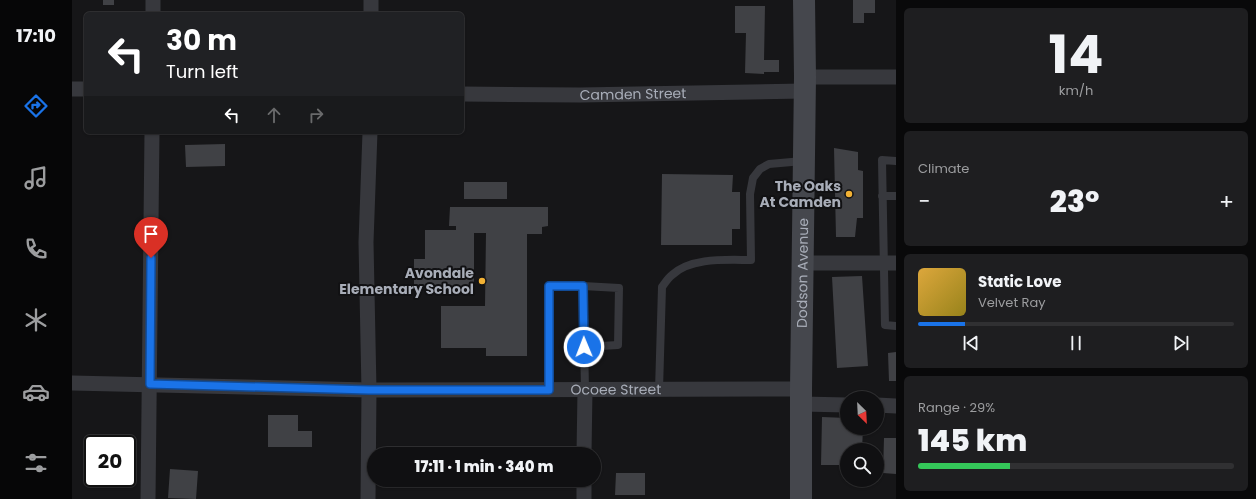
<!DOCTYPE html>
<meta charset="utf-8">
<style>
:root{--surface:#101012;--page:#1e1e20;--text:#f1f3f6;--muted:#9c9d9f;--line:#303032;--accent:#1a73e8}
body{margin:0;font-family:Poppins,sans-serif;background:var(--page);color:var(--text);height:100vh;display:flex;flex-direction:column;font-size:15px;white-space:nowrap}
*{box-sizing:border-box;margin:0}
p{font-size:13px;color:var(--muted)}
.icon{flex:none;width:22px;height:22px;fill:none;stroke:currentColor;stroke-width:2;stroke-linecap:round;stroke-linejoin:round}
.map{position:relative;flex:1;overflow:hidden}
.side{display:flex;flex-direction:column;gap:8px;padding:8px;background:#09090a;width:360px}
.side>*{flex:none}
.hud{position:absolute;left:12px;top:12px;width:380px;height:122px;border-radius:6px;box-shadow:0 1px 3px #0004,0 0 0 1px var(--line);background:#202124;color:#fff;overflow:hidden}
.needle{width:26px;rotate:156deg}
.fabs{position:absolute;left:768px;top:391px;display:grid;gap:8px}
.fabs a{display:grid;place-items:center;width:44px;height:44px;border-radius:50%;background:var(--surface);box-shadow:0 1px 3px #0004,0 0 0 1px var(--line);font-size:20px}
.speed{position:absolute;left:12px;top:435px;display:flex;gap:8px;font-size:20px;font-weight:700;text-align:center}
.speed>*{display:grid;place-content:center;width:52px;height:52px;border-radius:50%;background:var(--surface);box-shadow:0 1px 3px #0004,0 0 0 1px var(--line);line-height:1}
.speed .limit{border:2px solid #111;border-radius:6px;background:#fff;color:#111}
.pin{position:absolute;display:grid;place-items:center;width:34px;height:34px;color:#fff;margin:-41px -17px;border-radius:50% 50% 50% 0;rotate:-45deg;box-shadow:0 0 4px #0007}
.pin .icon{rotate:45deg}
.me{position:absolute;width:44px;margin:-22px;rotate:359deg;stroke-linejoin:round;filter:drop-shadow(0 0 3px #0008)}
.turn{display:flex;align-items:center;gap:14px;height:84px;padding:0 16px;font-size:18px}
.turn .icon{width:52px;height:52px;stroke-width:2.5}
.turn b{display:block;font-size:28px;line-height:34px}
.lanes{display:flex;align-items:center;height:38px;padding:0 16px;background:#0003;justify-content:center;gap:20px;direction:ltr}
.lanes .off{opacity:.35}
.big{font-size:30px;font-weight:800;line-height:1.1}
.side .widget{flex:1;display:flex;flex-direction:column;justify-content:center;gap:6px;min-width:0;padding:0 14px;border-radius:6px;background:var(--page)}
.side .dial{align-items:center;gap:0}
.dial b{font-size:52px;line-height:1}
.song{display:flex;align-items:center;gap:12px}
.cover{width:48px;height:48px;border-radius:6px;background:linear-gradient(135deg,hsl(40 70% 55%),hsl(50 70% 35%))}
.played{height:4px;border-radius:2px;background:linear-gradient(90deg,var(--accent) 15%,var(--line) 15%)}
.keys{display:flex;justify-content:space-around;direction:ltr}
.heat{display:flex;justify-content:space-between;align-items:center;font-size:22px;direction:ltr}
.charge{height:6px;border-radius:3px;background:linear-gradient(90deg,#34c759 29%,var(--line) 0)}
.trip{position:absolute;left:295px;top:447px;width:234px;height:40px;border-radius:20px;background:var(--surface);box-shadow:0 1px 3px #0004,0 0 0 1px var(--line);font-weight:800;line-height:40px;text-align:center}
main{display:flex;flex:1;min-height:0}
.tabs{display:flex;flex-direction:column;width:72px;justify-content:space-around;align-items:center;background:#060607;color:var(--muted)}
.tabs .icon{width:28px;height:28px}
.tabs .on{color:var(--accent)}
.tabs b{font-size:18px;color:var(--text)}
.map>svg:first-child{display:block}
.building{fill:#404145}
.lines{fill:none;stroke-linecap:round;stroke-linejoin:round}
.lane{stroke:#37383d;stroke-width:8}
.street{stroke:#37383d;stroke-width:15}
.secondary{stroke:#45474d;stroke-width:22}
.route-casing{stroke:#114b97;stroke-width:10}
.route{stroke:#1a73e8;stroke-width:7}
.poi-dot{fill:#f2b134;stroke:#111113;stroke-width:1.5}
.labels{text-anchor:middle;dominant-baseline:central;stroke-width:4;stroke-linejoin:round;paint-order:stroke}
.street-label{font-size:14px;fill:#a8adb8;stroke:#111113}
.poi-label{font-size:14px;font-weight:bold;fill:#a8adb8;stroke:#111113;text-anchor:end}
</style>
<main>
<nav class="tabs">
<b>17:10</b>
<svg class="icon on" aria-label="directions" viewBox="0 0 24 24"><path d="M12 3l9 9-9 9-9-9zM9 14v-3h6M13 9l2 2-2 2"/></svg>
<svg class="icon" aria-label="music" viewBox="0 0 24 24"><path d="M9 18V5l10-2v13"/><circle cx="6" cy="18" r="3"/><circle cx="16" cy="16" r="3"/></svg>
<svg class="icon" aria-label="phone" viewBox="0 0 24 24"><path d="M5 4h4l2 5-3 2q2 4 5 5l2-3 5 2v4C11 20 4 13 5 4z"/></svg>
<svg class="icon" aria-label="climate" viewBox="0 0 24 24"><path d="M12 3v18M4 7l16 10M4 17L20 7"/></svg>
<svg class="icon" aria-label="car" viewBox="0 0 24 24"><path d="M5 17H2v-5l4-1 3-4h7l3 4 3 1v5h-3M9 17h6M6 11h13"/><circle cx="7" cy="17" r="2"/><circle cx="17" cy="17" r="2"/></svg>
<svg class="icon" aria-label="filters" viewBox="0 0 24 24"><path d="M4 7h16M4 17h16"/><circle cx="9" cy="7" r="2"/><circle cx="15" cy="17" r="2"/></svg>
</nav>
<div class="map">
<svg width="824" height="499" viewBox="0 0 824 499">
<rect width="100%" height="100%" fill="#161618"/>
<path class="building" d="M31 0H42V5H31Z
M781 0H803V13H792V23H781Z
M663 6H693L692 60H707V72H692V74L673 73 674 33H663Z
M11 57H14V70H11Z
M153 144V166L114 167 113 145Z
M762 148 786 152V170L791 171V218H785L783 237H764Z
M590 174 661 175 660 192H668V229H660V245H589Z
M392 182H435V199H392Z
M378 207H476V226L470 227V234H455V356H414V348H369V306H413L414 233H402V286H342V259H353V230H384V226H377Z
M790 276 796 366 765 368 760 277Z
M824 352V381H817L816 353Z
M196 415H226V431H240V447H196Z
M750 417 775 418V428H791L790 450H775V465H749Z
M812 438H824V474L811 473Z
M98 469 126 471 124 499 96 498Z
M544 473H573V495H543Z"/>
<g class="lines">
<path class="lane" d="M824 161 810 160 813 325 824 326
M810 196H824
M511 286 547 288 546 345 512 347
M477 390V286H511L513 390
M587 390 590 287C593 283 596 278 600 275 619 257 655 260 679 260L678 194 681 178 688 169 697 164 731 161"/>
<g class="street">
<path d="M299 0V14"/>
<path d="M81 14V0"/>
<path d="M733 77H824"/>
<path d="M0 89H14"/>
<path id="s1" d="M390 94 508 95 732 91"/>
<path d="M730 263H824"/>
<path id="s2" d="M0 383 297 390 729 389"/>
<path d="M730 404 775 405"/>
<path d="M805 405 824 406"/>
<path d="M512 454 513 390"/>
<path d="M76 499 80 132"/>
<path d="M296 499 297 390 294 242 298 132"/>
<path d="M512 499V480"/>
</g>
<path class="secondary" id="s3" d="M729 499V389L733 77 732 0"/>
</g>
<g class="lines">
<defs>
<path id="route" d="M79 258 78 384 297 390H477V286H511L512 347"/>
</defs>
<use href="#route" class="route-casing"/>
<use href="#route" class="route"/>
</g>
<g class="poi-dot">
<circle cx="777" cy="194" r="4"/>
<circle cx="410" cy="281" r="4"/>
</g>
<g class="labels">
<g class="street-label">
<text stroke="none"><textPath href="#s1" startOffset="171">Camden Street</textPath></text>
<text stroke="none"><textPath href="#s3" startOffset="226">Dodson Avenue</textPath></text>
<text stroke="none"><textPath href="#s2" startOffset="544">Ocoee Street</textPath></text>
</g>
<g class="poi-label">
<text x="769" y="186">The Oaks<tspan x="769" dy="16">At Camden</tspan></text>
<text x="402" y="273">Avondale<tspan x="402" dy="16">Elementary School</tspan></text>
</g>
</g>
</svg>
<div class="fabs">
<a><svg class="needle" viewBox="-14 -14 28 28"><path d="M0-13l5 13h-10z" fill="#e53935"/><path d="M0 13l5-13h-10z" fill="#9c9d9f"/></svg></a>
<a><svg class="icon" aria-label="search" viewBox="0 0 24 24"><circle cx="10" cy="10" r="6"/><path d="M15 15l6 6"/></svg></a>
</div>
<div class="speed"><div class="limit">20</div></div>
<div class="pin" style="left:79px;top:258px;background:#d93025"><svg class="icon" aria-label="arrive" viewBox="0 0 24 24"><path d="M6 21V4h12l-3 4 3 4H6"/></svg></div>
<svg class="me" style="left:512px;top:347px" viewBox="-20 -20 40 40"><circle r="17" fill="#1a73e8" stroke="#fff" stroke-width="3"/><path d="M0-11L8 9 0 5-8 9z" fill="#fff"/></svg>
<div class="trip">17:11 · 1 min · 340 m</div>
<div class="hud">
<div class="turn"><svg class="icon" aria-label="left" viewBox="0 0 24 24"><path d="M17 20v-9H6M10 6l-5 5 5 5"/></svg><div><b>30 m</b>Turn left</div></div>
<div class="lanes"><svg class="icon" aria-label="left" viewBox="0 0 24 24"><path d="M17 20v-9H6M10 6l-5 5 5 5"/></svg><svg class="icon off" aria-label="ahead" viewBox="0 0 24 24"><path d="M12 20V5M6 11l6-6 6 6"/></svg><svg class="icon off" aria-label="right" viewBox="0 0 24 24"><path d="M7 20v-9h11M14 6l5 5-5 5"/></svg></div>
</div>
</div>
<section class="side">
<div class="widget dial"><b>14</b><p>km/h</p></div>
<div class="widget"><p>Climate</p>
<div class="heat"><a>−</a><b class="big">23°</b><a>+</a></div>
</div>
<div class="widget">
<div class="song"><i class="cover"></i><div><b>Static Love</b><p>Velvet Ray</p></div></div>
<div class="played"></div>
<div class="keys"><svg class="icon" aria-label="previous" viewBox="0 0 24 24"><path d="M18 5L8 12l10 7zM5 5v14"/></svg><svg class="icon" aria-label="pause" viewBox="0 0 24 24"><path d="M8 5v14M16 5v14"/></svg><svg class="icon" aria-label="next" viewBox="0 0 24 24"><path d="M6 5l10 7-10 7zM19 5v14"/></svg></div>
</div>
<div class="widget"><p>Range · 29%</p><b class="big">145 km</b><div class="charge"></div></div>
</section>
</main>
